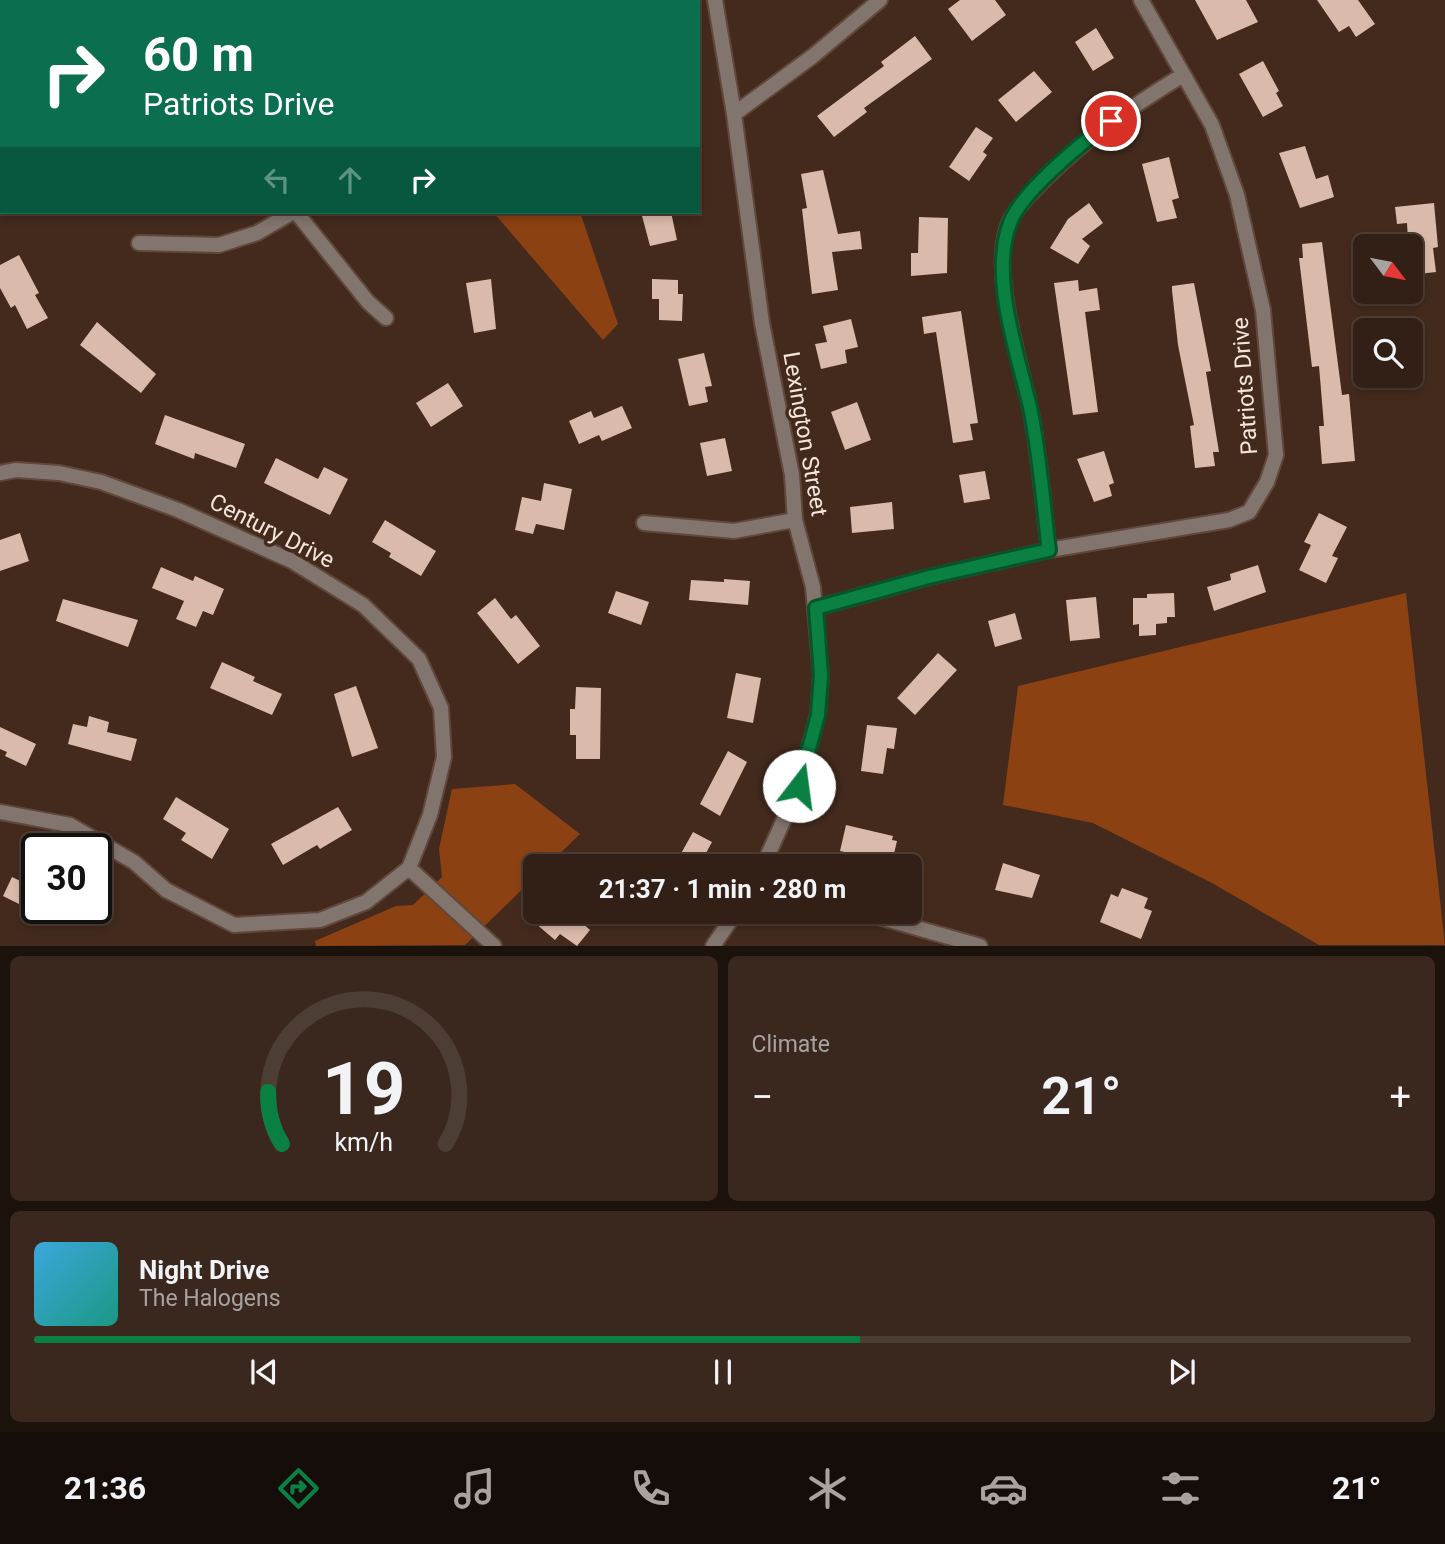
<!DOCTYPE html>
<meta charset="utf-8">
<style>
:root{--surface:#322016;--page:#3a281f;--text:#f1f3f6;--muted:#a8a3a1;--line:#4d3e35;--accent:#0b8043}
body{margin:0;font-family:Roboto,sans-serif;background:var(--page);color:var(--text);height:100vh;display:flex;flex-direction:column;font-size:26px;white-space:nowrap}
*{box-sizing:border-box;margin:0}
p{font-size:23px;color:var(--muted)}
.icon{flex:none;width:38px;height:38px;fill:none;stroke:currentColor;stroke-width:2;stroke-linecap:round;stroke-linejoin:round}
.map{position:relative;height:946px;overflow:hidden}
.details{display:flex;flex-direction:column;gap:10px;padding:10px;background:#1c120c;flex:1}
.details>*{flex:none}
.guide{position:absolute;left:0px;top:0px;width:700px;height:214px;box-shadow:0 4px 10px #0003,0 0 0 2px var(--line);background:#0b6e4f;color:#fff;overflow:hidden}
.needle{width:46px;rotate:122deg}
.buttons{position:absolute;left:1353px;top:234px;display:grid;gap:14px}
.buttons a{display:grid;place-items:center;width:70px;height:70px;border-radius:10px;background:var(--surface);box-shadow:0 4px 10px #0003,0 0 0 2px var(--line);font-size:35px}
.speed{position:absolute;left:21px;top:833px;display:flex;gap:14px;font-size:35px;font-weight:700;text-align:center}
.speed>*{display:grid;place-content:center;width:91px;height:91px;border-radius:50%;background:var(--surface);box-shadow:0 4px 10px #0003,0 0 0 2px var(--line);line-height:1}
.speed .limit{border:4px solid #111;border-radius:10px;background:#fff;color:#111}
.pin{position:absolute;display:grid;place-items:center;width:60px;height:60px;color:#fff;margin:-30px;border:4px solid #fff;border-radius:50%;box-shadow:0 2px 7px #0007}
.me{position:absolute;width:77px;margin:-38px;rotate:15deg;stroke-linejoin:round;filter:drop-shadow(0 0 5px #0008)}
.turn{display:flex;align-items:center;gap:24px;height:147px;padding:0 28px;font-size:32px}
.turn .icon{width:91px;height:91px;stroke-width:2.5}
.turn b{display:block;font-size:49px;line-height:60px}
.lanes{display:flex;align-items:center;height:66px;padding:0 28px;background:#0003;justify-content:center;gap:35px;direction:ltr}
.lanes .off{opacity:.35}
.big{font-size:52px;font-weight:700;line-height:1.1}
.details .card{flex:1;display:flex;flex-direction:column;justify-content:center;gap:10px;min-width:0;padding:0 24px;border-radius:10px;background:var(--page)}
.details .dial{align-items:center;gap:0}
.dial svg{height:182px;overflow:visible;fill:none;stroke:var(--line);stroke-width:7;stroke-linecap:round;text-anchor:middle}
.dial text{fill:var(--text);stroke:none}
.song{display:flex;align-items:center;gap:21px}
.cover{width:84px;height:84px;border-radius:10px;background:linear-gradient(135deg,hsl(200 70% 55%),hsl(170 70% 35%))}
.played{height:7px;border-radius:4px;background:linear-gradient(90deg,var(--accent) 60%,var(--line) 60%)}
.keys{display:flex;justify-content:space-around;direction:ltr}
.heat{display:flex;justify-content:space-between;align-items:center;font-size:38px;direction:ltr}
.details .tiles{flex:1;display:grid;gap:10px;grid-template-columns:1fr 1fr}
.card:last-child{grid-column:span 2}
.trip{position:absolute;left:523px;top:854px;width:399px;height:70px;border-radius:10px;background:var(--surface);box-shadow:0 4px 10px #0003,0 0 0 2px var(--line);font-weight:700;line-height:70px;text-align:center}
.dock{display:flex;height:112px;justify-content:space-around;align-items:center;background:#140d09;color:var(--muted)}
.dock .icon{width:49px;height:49px}
.dock .active{color:var(--accent)}
.dock b{font-size:32px;color:var(--text)}
.map>svg:first-child{display:block}
.forest{fill:#8c4112}
.building{fill:#dabaaa}
.lines{fill:none;stroke-linecap:round;stroke-linejoin:round}
.street-casing{stroke:#60483c;stroke-width:18}
.street{stroke:#82756e;stroke-width:14}
.route-casing{stroke:#07532c;stroke-width:18}
.route{stroke:#0b8043;stroke-width:12}
.labels{text-anchor:middle;dominant-baseline:central;stroke-width:7;stroke-linejoin:round;paint-order:stroke}
.street-label{font-size:23px;fill:#f6e5dc;stroke:#432a1d}
</style>
<div class="map">
<svg width="1445" height="946" viewBox="0 0 1445 946">
<rect width="100%" height="100%" fill="#432a1d"/>
<path class="forest" d="M52 0H326L54 2Z
M493 212H580L618 324 603 340Z
M1406 593 1445 945H1319L1212 883 1093 823 1003 805 1018 686Z
M515 784 580 834 547 866H536L535 877 465 945 316 946 315 941 396 906 413 905 442 877 439 849 452 789Z"/>
<path class="building" d="M960 0H995L1006 15 972 41 948 9Z
M1195 0H1246L1258 22 1217 40Z
M1317 0H1358L1375 24 1356 37 1349 26 1339 32Z
M1096 28 1114 58 1093 71 1075 42Z
M915 36 932 59 864 108 867 112 834 137 817 116 884 66 881 62Z
M1263 61 1279 91 1276 93 1283 106 1263 117 1239 74Z
M1034 71 1052 92 1016 122 998 100Z
M976 127 993 138 983 152 987 155 969 181 949 167Z
M1305 146 1316 179 1328 175 1334 197 1300 208 1279 153Z
M1169 157 1179 198 1172 200 1177 218 1157 222 1142 164Z
M823 170 838 234 860 231 862 249 832 252 838 290 812 294 802 209 807 208 801 174Z
M1089 203 1103 223 1082 239 1090 246 1078 264 1050 248 1068 219Z
M1434 203 1438 247 1433 248 1436 272 1410 275 1407 223 1397 224 1395 207Z
M641 212H671L677 240 650 246Z
M919 217 948 218 947 273 911 276V253H918Z
M1322 242 1342 395 1349 394 1355 461 1322 464 1319 426H1324L1319 366 1312 367 1299 258H1303L1302 244Z
M19 255 39 293 35 295 48 318 27 329 15 305 11 308 0 288V265Z
M491 279 496 329 474 333 466 283Z
M652 279 678 280V294H683L682 321 659 320V299H652Z
M1078 280 1079 291 1097 288 1100 310 1085 312 1098 412 1073 415 1054 283Z
M1194 283 1211 371 1206 372 1219 452H1213L1215 466 1195 468 1190 426 1194 425 1178 345 1172 290V286Z
M961 311 978 423 970 424 973 440 953 443 936 332 924 334 922 317Z
M851 319 858 347 845 350 847 363 821 369 815 344 827 342 823 326Z
M97 322 156 374 141 393 80 345Z
M704 353 712 386 705 387 708 402 689 406 678 359Z
M448 383 463 406 431 427 416 403Z
M857 402 871 440 845 450 831 412Z
M622 406 632 428 602 441 599 435 579 444 569 421 591 411 594 418Z
M165 415 245 444 236 468 195 453 194 459 155 444Z
M725 438 732 471 707 476 700 443Z
M1104 451 1114 483 1109 485 1112 496 1094 502 1077 459Z
M276 458 318 479 324 467 348 479 330 515 264 483Z
M985 471 990 499 964 503 959 475Z
M544 483 572 489 564 530 536 524 533 534 515 530 522 497 541 501Z
M892 502 894 529 852 533 850 507Z
M1319 513 1347 527 1332 556 1338 558 1326 583 1299 570 1311 545 1304 542Z
M385 520 436 551 421 576 389 557 391 553 372 542Z
M20 533 29 561 0 571V540Z
M1258 565 1266 592 1214 611 1207 587 1231 580 1230 574Z
M161 567 193 581 195 576 224 589 213 615 203 611 196 627 176 619 184 601 152 588Z
M724 579 750 581 748 605 689 600 691 580 724 582Z
M616 591 649 602 641 625 608 613Z
M1174 593 1175 617H1167V623L1156 624V635L1139 636V624L1133 625V598H1147V594Z
M1096 597 1100 638 1070 641 1066 600Z
M495 598 511 619 516 615 540 646 518 664 477 613Z
M63 599 138 620 128 647 56 621Z
M1015 613 1022 639 995 647 988 621Z
M938 653 957 670 915 715 897 698Z
M222 662 255 677 253 681 282 694 272 715 210 688Z
M736 673 761 678 753 723 727 718Z
M356 686 378 748 352 757 334 694Z
M576 687 601 688 600 759H576V735H570V709H575Z
M89 716 109 722 107 732 137 739 131 761 68 744 73 724 87 727Z
M867 725 897 728 894 749 887 748 883 774 861 771Z
M0 727 36 744 26 766 5 756 7 752 0 749Z
M728 751 747 762 720 816 700 804Z
M176 797 229 829 212 859 181 840 186 833 163 819Z
M338 807 352 830 320 849 317 845 283 865 271 844Z
M846 825 893 836 892 840 897 841 892 862 840 851Z
M693 832 712 842 699 866H674Z
M1003 863 1040 875 1032 898 995 890Z
M12 877 37 889V913L3 896Z
M1122 888 1148 898 1144 908 1152 911 1141 939 1100 922 1111 894 1118 897Z
M545 912H588L580 921 590 930 577 946 560 934 555 940 535 923Z"/>
<g class="lines">
<defs>
<path id="street" d="M715 0 734 114 762 323 792 475 795 520 813 587 821 675 818 714 799 786 763 866
M484 2 486 0
M734 114 813 56 880 0
M296 212 368 302 386 318
M139 243 219 245 257 233 293 212
M0 473 16 470 59 473 101 482 178 510 292 561 363 605 419 659 441 708 444 757 430 815 409 868 366 902 320 920 234 925 166 890 134 862 70 825 0 812
M644 523 734 531 795 520
M1049 550C1043 505 1040 458 1031 413 1021 362 988 270 1010 221 1018 205 1032 192 1044 180 1086 138 1132 106 1183 75
M816 608 929 577 1049 550 1229 520 1249 512 1267 482 1276 455 1263 310 1237 195 1212 125 1141 0
M409 868 494 946
M861 912 980 946
M713 946 736 912"/>
</defs>
<use href="#street" class="street-casing"/>
<use href="#street" class="street"/>
</g>
<g class="lines">
<defs>
<path id="route" d="M799 786 818 715 821 675 816 608 929 577 1049 550C1043 504 1040 457 1031 412 1019 357 989 278 1010 223 1021 192 1084 141 1111 121"/>
</defs>
<use href="#route" class="route-casing"/>
<use href="#route" class="route"/>
</g>
<g class="labels">
<g class="street-label">
<text transform="translate(1245 386) rotate(-94)">Patriots Drive</text>
<text transform="translate(805 434) rotate(80)">Lexington Street</text>
<text transform="translate(272 531) rotate(27)">Century Drive</text>
</g>
</g>
</svg>
<div class="buttons">
<a><svg class="needle" viewBox="-14 -14 28 28"><path d="M0-13l5 13h-10z" fill="#e53935"/><path d="M0 13l5-13h-10z" fill="#a8a3a1"/></svg></a>
<a><svg class="icon" aria-label="search" viewBox="0 0 24 24"><circle cx="10" cy="10" r="6"/><path d="M15 15l6 6"/></svg></a>
</div>
<div class="speed"><div class="limit">30</div></div>
<div class="pin" style="left:1111px;top:121px;background:#d93025"><svg class="icon" aria-label="arrive" viewBox="0 0 24 24"><path d="M6 21V4h12l-3 4 3 4H6"/></svg></div>
<svg class="me" style="left:799px;top:786px" viewBox="-20 -20 40 40"><circle r="19" fill="#fff"/><path d="M0-13L10 11 0 6-10 11z" fill="#0b8043"/></svg>
<div class="trip">21:37 · 1 min · 280 m</div>
<div class="guide">
<div class="turn"><svg class="icon" aria-label="right" viewBox="0 0 24 24"><path d="M7 20v-9h11M14 6l5 5-5 5"/></svg><div><b>60 m</b>Patriots Drive</div></div>
<div class="lanes"><svg class="icon off" aria-label="left" viewBox="0 0 24 24"><path d="M17 20v-9H6M10 6l-5 5 5 5"/></svg><svg class="icon off" aria-label="ahead" viewBox="0 0 24 24"><path d="M12 20V5M6 11l6-6 6 6"/></svg><svg class="icon" aria-label="right" viewBox="0 0 24 24"><path d="M7 20v-9h11M14 6l5 5-5 5"/></svg></div>
</div>
</div>
<section class="details">
<div class="tiles">
<div class="card dial"><svg viewBox="0 0 100 80">
<path d="M14 69A42 42 0 1 1 86 69"/>
<path d="M14 69A42 42 0 0 1 8 46" stroke="#0b8043"/>
<text x="50" y="56" font-size="32" font-weight="700">19</text>
<text x="50" y="72" font-size="11">km/h</text>
</svg></div>
<div class="card"><p>Climate</p>
<div class="heat"><a>−</a><b class="big">21°</b><a>+</a></div>
</div>
<div class="card">
<div class="song"><i class="cover"></i><div><b>Night Drive</b><p>The Halogens</p></div></div>
<div class="played"></div>
<div class="keys"><svg class="icon" aria-label="previous" viewBox="0 0 24 24"><path d="M18 5L8 12l10 7zM5 5v14"/></svg><svg class="icon" aria-label="pause" viewBox="0 0 24 24"><path d="M8 5v14M16 5v14"/></svg><svg class="icon" aria-label="next" viewBox="0 0 24 24"><path d="M6 5l10 7-10 7zM19 5v14"/></svg></div>
</div>
</div>
</section>
<nav class="dock">
<b>21:36</b>
<svg class="icon active" aria-label="directions" viewBox="0 0 24 24"><path d="M12 3l9 9-9 9-9-9zM9 14v-3h6M13 9l2 2-2 2"/></svg>
<svg class="icon" aria-label="music" viewBox="0 0 24 24"><path d="M9 18V5l10-2v13"/><circle cx="6" cy="18" r="3"/><circle cx="16" cy="16" r="3"/></svg>
<svg class="icon" aria-label="phone" viewBox="0 0 24 24"><path d="M5 4h4l2 5-3 2q2 4 5 5l2-3 5 2v4C11 20 4 13 5 4z"/></svg>
<svg class="icon" aria-label="climate" viewBox="0 0 24 24"><path d="M12 3v18M4 7l16 10M4 17L20 7"/></svg>
<svg class="icon" aria-label="car" viewBox="0 0 24 24"><path d="M5 17H2v-5l4-1 3-4h7l3 4 3 1v5h-3M9 17h6M6 11h13"/><circle cx="7" cy="17" r="2"/><circle cx="17" cy="17" r="2"/></svg>
<svg class="icon" aria-label="filters" viewBox="0 0 24 24"><path d="M4 7h16M4 17h16"/><circle cx="9" cy="7" r="2"/><circle cx="15" cy="17" r="2"/></svg>
<b>21°</b>
</nav>
